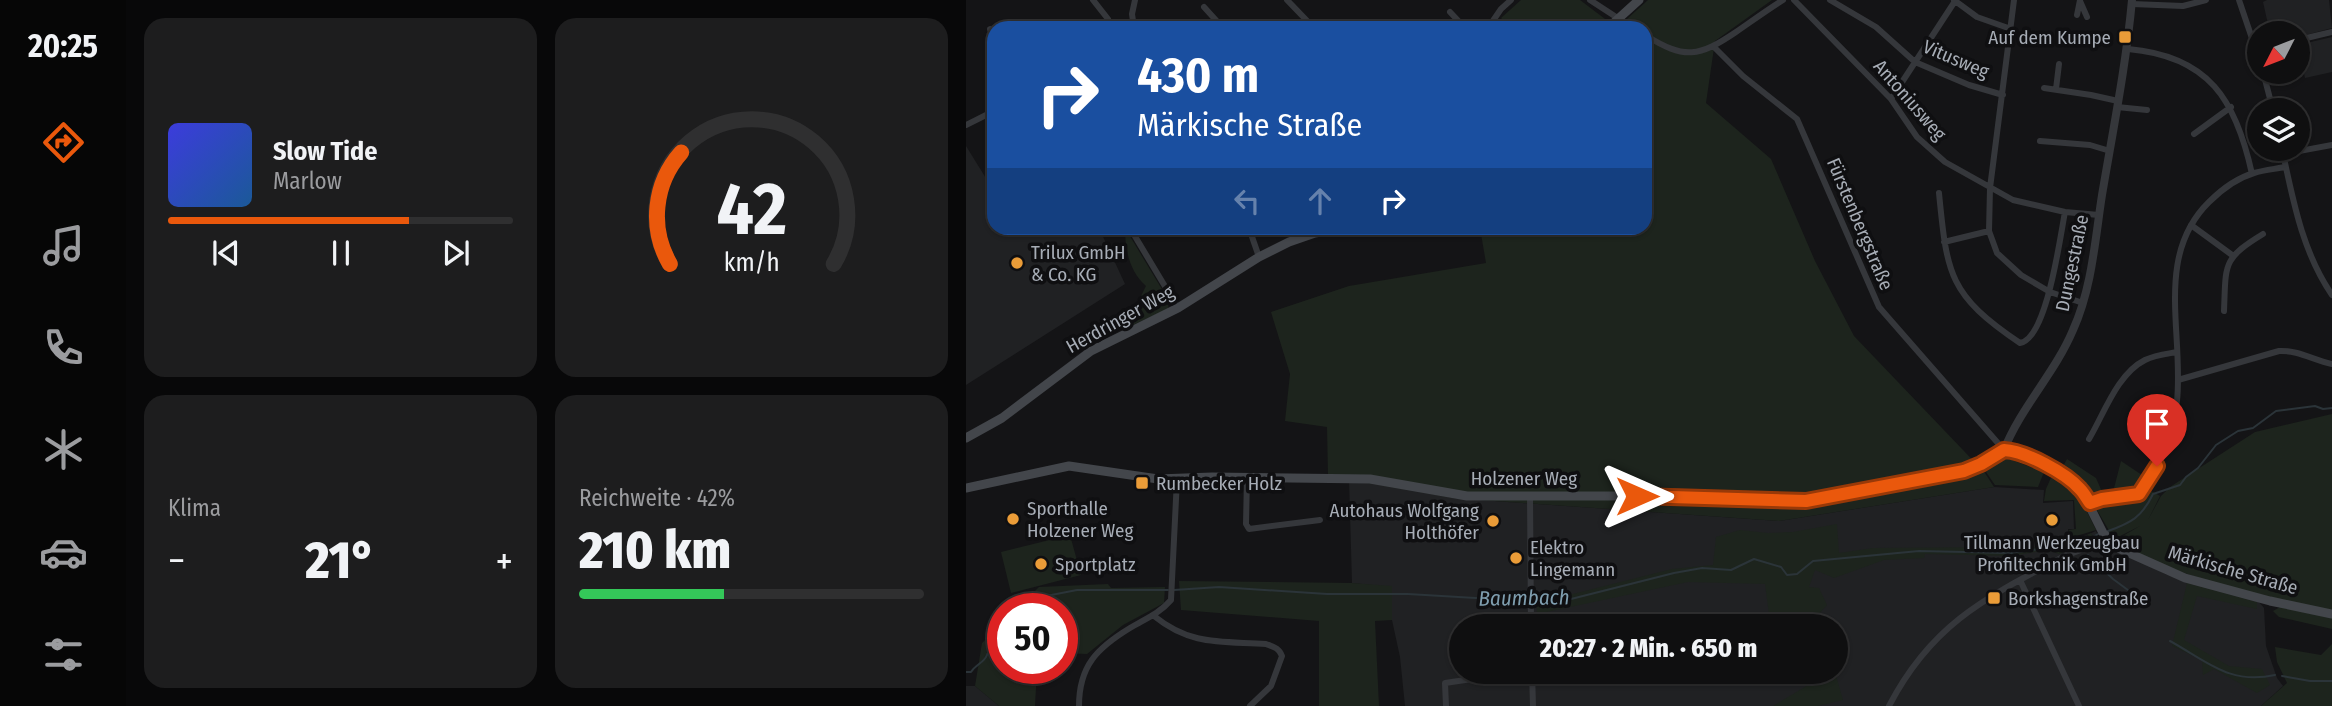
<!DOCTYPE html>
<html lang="de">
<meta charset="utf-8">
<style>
:root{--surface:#0f0f10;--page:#1d1d1e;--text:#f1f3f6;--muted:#9b9c9f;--line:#2f2f30;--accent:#ea580c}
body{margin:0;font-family:"Fira Sans Condensed",sans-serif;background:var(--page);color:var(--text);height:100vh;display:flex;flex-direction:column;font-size:26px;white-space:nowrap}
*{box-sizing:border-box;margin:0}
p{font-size:23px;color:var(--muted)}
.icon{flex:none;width:38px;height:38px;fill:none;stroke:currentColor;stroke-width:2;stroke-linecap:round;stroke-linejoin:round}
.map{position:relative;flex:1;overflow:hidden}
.panel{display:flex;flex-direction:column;gap:18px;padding:18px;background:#080809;width:840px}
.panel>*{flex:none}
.guide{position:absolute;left:21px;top:21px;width:665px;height:214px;border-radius:21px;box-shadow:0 2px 5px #0004,0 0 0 2px var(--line);background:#1a4fa0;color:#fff;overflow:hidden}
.needle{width:46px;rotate:228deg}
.fabs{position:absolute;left:1281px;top:21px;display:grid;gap:14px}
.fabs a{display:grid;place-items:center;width:63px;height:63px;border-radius:50%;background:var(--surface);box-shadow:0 2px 5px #0004,0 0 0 2px var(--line);font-size:35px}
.speed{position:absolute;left:21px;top:593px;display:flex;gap:14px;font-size:35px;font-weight:700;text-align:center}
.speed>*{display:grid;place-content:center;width:91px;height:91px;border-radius:50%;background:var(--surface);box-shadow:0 2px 5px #0004,0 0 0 2px var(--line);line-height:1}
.speed .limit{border:10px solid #d22;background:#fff;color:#111}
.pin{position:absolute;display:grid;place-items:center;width:60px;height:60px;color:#fff;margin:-72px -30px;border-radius:50% 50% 50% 0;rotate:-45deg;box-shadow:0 0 7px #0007}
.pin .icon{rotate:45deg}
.me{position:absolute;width:77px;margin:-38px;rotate:90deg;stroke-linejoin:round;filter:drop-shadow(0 0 5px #0008)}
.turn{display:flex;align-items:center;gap:24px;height:147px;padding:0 35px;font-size:32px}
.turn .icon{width:91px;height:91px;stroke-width:2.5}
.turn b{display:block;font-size:49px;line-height:60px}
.lanes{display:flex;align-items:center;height:66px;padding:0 35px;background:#0003;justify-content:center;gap:35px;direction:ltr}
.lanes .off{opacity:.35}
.big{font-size:52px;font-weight:800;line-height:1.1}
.panel .card{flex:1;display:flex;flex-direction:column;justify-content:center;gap:10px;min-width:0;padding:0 24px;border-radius:21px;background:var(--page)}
.panel .dial{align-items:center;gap:0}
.dial svg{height:182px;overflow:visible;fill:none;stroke:var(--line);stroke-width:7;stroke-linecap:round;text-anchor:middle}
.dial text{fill:var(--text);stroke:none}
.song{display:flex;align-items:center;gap:21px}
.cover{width:84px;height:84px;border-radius:10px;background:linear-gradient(135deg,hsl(240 70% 55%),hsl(210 70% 35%))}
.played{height:7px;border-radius:4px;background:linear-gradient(90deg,var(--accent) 70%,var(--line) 70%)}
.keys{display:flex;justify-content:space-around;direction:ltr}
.heat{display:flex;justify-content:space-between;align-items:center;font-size:38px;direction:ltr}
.charge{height:10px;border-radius:5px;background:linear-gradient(90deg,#34c759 42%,var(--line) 0)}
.panel .tiles{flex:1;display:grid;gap:18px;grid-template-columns:repeat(2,1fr)}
.trip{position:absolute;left:483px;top:614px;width:399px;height:70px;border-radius:35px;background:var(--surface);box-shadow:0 2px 5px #0004,0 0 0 2px var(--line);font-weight:800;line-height:70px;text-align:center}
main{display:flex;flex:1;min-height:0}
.dock{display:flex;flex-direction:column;width:126px;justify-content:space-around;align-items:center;background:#060606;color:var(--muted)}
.dock .icon{width:49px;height:49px}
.dock .selected{color:var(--accent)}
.dock b{font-size:32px;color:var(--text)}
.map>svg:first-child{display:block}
.built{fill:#202123;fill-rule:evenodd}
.green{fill:#1d241d}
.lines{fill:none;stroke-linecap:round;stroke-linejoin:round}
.stream{stroke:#2b3439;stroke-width:2}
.minor{stroke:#35373b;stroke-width:6}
.tertiary{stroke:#35373b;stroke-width:8}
.secondary{stroke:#43464b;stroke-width:9}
.route-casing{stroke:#983908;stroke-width:18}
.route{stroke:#ea580c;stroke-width:12}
.poi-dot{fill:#ea9c38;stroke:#0f0f11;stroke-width:2.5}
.labels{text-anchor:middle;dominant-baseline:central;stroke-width:7;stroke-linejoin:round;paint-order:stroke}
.poi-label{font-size:19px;fill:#a7adb6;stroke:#0f0f11;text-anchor:start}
.street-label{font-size:19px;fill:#a7adb6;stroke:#0f0f11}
.water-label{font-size:21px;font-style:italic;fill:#7f9eaf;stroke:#0f0f11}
</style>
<main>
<nav class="dock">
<b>20:25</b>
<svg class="icon selected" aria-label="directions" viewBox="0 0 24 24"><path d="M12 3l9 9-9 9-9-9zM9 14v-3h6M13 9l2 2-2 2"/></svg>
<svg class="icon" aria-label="music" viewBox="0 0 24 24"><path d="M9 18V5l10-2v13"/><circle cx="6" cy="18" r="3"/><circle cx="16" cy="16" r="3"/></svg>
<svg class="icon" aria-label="phone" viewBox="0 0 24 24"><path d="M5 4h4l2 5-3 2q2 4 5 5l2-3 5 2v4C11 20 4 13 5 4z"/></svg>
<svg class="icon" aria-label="climate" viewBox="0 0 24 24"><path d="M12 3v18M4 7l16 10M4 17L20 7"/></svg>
<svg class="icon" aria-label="car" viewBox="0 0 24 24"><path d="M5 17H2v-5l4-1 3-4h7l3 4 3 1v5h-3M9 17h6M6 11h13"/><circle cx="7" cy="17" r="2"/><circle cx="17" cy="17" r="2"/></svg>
<svg class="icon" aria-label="filters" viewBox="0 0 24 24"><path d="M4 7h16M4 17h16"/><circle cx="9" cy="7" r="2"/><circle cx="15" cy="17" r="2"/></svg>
</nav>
<section class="panel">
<div class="tiles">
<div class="card">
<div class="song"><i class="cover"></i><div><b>Slow Tide</b><p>Marlow</p></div></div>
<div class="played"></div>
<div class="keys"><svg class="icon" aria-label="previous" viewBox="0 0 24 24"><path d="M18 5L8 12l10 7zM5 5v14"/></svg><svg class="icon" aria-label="pause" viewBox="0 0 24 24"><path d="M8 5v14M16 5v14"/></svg><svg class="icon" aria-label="next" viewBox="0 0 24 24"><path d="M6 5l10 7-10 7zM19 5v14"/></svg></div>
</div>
<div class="card dial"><svg viewBox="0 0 100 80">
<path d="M14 69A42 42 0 1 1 86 69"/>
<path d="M14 69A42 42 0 0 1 19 20" stroke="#ea580c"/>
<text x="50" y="56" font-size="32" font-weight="700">42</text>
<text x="50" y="72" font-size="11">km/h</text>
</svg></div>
<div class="card"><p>Klima</p>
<div class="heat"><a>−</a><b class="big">21°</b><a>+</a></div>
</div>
<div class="card"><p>Reichweite · 42%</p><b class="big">210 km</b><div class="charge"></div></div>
</div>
</section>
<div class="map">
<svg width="1366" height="706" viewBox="0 0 1366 706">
<rect width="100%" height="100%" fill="#141416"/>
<path class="built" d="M1301 0H1363L1366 28 1332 37V33H1304L1297 2Z
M1366 37V72L1339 78 1332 45Z
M0 146 26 188H28V228H133L159 284 0 385Z
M383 478 487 498 813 521 1028 487 1078 490 1077 503 1107 501 1108 529H1102L1103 539 1114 538 1130 531 1134 540 1199 574 1292 601 1298 608 1300 646 1311 678 1317 686 1295 706H439L434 657 426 620V587L386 583ZM495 626H870V672H495Z
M0 686H9L33 706H0Z"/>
<path class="green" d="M555 0H614L651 28 682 0H806L749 41 740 103 805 159 849 261 888 336 1019 473 1028 487 813 521 487 498 362 476 361 427 319 421 324 374 305 312 383 286 520 263 514 228H679V28H545L535 18Z
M159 228 203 301 202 309 167 325 161 316 167 312 180 286C163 271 159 249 159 228Z
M1366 414V610C1290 596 1216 579 1148 541L1174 526 1148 539 1114 481 1095 470 1101 459 1130 478 1140 501 1145 500 1155 461 1179 477 1170 493 1179 498 1185 491 1194 496 1182 520 1195 496 1204 487 1289 432Z
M1038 457 1078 472 1072 487 1029 485 1020 472 1026 464Z
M1087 473 1111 492 1130 530 1104 538 1103 530 1110 529 1108 500 1078 501 1080 489Z
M871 524 873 553 907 548 1029 547C1053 552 1103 545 1125 533L1129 540 1093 554 1081 550 1045 556 959 554 958 558 918 560 868 578 849 570 843 587 853 588 861 605 852 615 856 626H845L844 623 833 626H816L803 614 799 584 722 582 571 614 570 594H607L706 569 747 565 750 537 774 530 802 533 827 532Z
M104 535 115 575 45 593 35 552Z
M213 581 386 583 426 586V620L409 621 413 706H353V621L215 610Z
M1221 583 1291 602V609L1231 596 1218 640 1263 666 1296 669 1304 685 1291 693 1248 669 1237 675 1236 660 1206 646Z
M142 584 145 588 199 587 198 603 157 625 121 654 96 653V609H51L73 587Z
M1314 607 1366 618V629L1313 617 1307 611Z
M37 623V668L71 669 69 706H33L9 686 16 643Z
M1366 644V706H1295L1321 683 1311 662 1309 647 1355 655Z
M853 672H869L877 700 852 706H807L849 681Z"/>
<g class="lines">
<path class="stream" d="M1142 531C1165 523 1176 517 1187 494L1214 485 1220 477 1232 468 1250 445 1272 431 1287 428 1310 411 1349 406 1357 409 1366 408
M1122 555 1147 579 1170 596
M208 590 253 587 361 594H442L562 601
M568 602 605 599 708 573 736 568 765 570 788 559 815 567 821 575 831 574 847 561 953 551 1045 553 1116 543 1132 534
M53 609 75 597 111 590H202
M1204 641C1242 662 1264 685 1309 675
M0 672H5C10 664 18 663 21 655 27 643 27 633 37 623
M1316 676 1344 681H1366"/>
<path class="minor" d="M127 0 142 19
M321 0 348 28
M624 0 667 28
M828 0 925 99 951 137 979 162 1047 200 1099 212 1133 215
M864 0 910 27 949 62 1003 85 1037 95
M988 0 1011 17 1045 29
M1048 0 1024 188 1023 231 1031 253 1055 275 1084 292 1117 303
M1273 0 1293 59
M1114 1 1121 17
M1166 4 1217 6 1240 0
M238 7 257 28
M484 12 499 28
M1111 15 1114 0
M168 28 166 14 169 0
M522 28 535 9 545 0
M24 29 28 42
M679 35C719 60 733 57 770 32 786 21 801 10 817 0
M1332 40 1366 32
M748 47 777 76 831 119 913 307 1038 450
M1162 49C1243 56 1270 100 1286 174
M1297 72 1307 110
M1078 88 1125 95 1152 101
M1090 89 1093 64
M925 99 989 1
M1151 107 1181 110
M0 125 28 111
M1228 134 1265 107
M1074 141 1124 145 1144 151
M1316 149C1327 200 1336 251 1366 295
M1317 154 1366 145
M973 193C981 275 983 295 1054 343 1081 339 1094 237 1099 212
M1225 225 1266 255
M164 228 212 308
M283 228 293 257
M978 242 1023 231
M1258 311C1260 264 1256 259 1297 234
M1212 380 1313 351C1332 350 1347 360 1366 364
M1123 439C1138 414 1151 374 1179 360 1189 355 1200 354 1211 352
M281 477 280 524 283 529 354 520
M564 496 565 626
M1124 503 1136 499 1173 494C1195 469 1208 434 1211 401 1218 333 1188 256 1243 202 1255 190 1271 178 1288 173 1298 170 1309 169 1319 167
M1054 580 1113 706
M188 616C225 646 255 641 300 644 308 647 313 648 316 656L305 686 284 706
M566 672 567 706
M113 706C113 666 131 648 164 628 179 619 193 614 205 600L211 479
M480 706 479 683 553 672
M923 706C964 627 1015 600 1091 560 1107 551 1126 548 1140 538"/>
<path class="tertiary" d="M1038 450C1055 407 1089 373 1107 330 1126 288 1129 240 1136 195 1147 130 1160 66 1166 0"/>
<path class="secondary" d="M642 28 673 0
M0 438 36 418 125 351 212 308 293 257 323 242 349 233 380 228
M0 488 103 466 192 479 246 477 404 479 501 496H695L824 502 853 500 997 471 1015 464 1031 452 1044 450 1053 453 1085 468 1115 489 1137 533 1154 549 1219 578 1304 601 1366 614"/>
</g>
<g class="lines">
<defs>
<path id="route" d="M671 496 840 501 998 471 1015 464 1038 450C1059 451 1100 473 1114 489 1118 493 1121 499 1124 503L1136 499 1173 494 1191 466"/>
</defs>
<use href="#route" class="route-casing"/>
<use href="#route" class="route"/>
</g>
<g class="poi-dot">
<rect x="1152" y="30" width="14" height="14" rx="3.5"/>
<circle cx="51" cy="263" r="7"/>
<rect x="169" y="476" width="14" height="14" rx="3.5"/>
<circle cx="47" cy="519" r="7"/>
<circle cx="1086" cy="520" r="7"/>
<circle cx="527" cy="521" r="7"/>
<circle cx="550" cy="558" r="7"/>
<circle cx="75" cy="564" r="7"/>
<rect x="1021" y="591" width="14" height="14" rx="3.5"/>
</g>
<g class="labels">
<g class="poi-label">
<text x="1145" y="37" text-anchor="end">Auf dem Kumpe</text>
<text x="65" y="252">Trilux GmbH<tspan x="65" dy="22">&amp; Co. KG</tspan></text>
<text x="190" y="483">Rumbecker Holz</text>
<text x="61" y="508">Sporthalle<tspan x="61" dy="22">Holzener Weg</tspan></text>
<text x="513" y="510" text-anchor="end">Autohaus Wolfgang<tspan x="513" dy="22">Holthöfer</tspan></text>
<text x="1086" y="542" text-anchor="middle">Tillmann Werkzeugbau<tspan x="1086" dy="22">Profiltechnik GmbH</tspan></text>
<text x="564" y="547">Elektro<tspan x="564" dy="22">Lingemann</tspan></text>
<text x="89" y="564">Sportplatz</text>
<text x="1042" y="598">Borkshagenstraße</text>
</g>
<g class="street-label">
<text transform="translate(990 59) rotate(23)">Vitusweg</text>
<text transform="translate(944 100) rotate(49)">Antoniusweg</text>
<text transform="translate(894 224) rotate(67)">Fürstenbergstraße</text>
<text transform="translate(1106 263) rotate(-78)">Dungestraße</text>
<text transform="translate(154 319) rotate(-29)">Herdringer Weg</text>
<text x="558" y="478">Holzener Weg</text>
<text transform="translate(1267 570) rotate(16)">Märkische Straße</text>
</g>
<g class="water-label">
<text transform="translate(558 598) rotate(-1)">Baumbach</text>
</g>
</g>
</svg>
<div class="fabs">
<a><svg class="needle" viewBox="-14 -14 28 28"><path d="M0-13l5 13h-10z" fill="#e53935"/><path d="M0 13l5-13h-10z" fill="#9b9c9f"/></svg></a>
<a><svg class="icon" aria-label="layers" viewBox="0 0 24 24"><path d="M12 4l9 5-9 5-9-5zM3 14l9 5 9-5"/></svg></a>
</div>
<div class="speed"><div class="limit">50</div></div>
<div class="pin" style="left:1191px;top:466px;background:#d93025"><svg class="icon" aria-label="arrive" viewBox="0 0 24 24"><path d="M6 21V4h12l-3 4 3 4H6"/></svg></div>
<svg class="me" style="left:671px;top:496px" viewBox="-20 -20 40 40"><path d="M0-17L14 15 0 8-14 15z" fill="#ea580c" stroke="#fff" stroke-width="4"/></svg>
<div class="trip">20:27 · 2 Min. · 650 m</div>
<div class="guide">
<div class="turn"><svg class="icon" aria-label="right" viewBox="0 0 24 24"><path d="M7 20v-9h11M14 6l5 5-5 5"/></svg><div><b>430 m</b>Märkische Straße</div></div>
<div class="lanes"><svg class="icon off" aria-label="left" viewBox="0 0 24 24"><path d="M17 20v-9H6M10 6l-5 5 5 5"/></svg><svg class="icon off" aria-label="ahead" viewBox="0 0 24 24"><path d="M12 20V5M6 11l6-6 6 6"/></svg><svg class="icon" aria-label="right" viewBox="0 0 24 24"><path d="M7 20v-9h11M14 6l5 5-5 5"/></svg></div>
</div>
</div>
</main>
